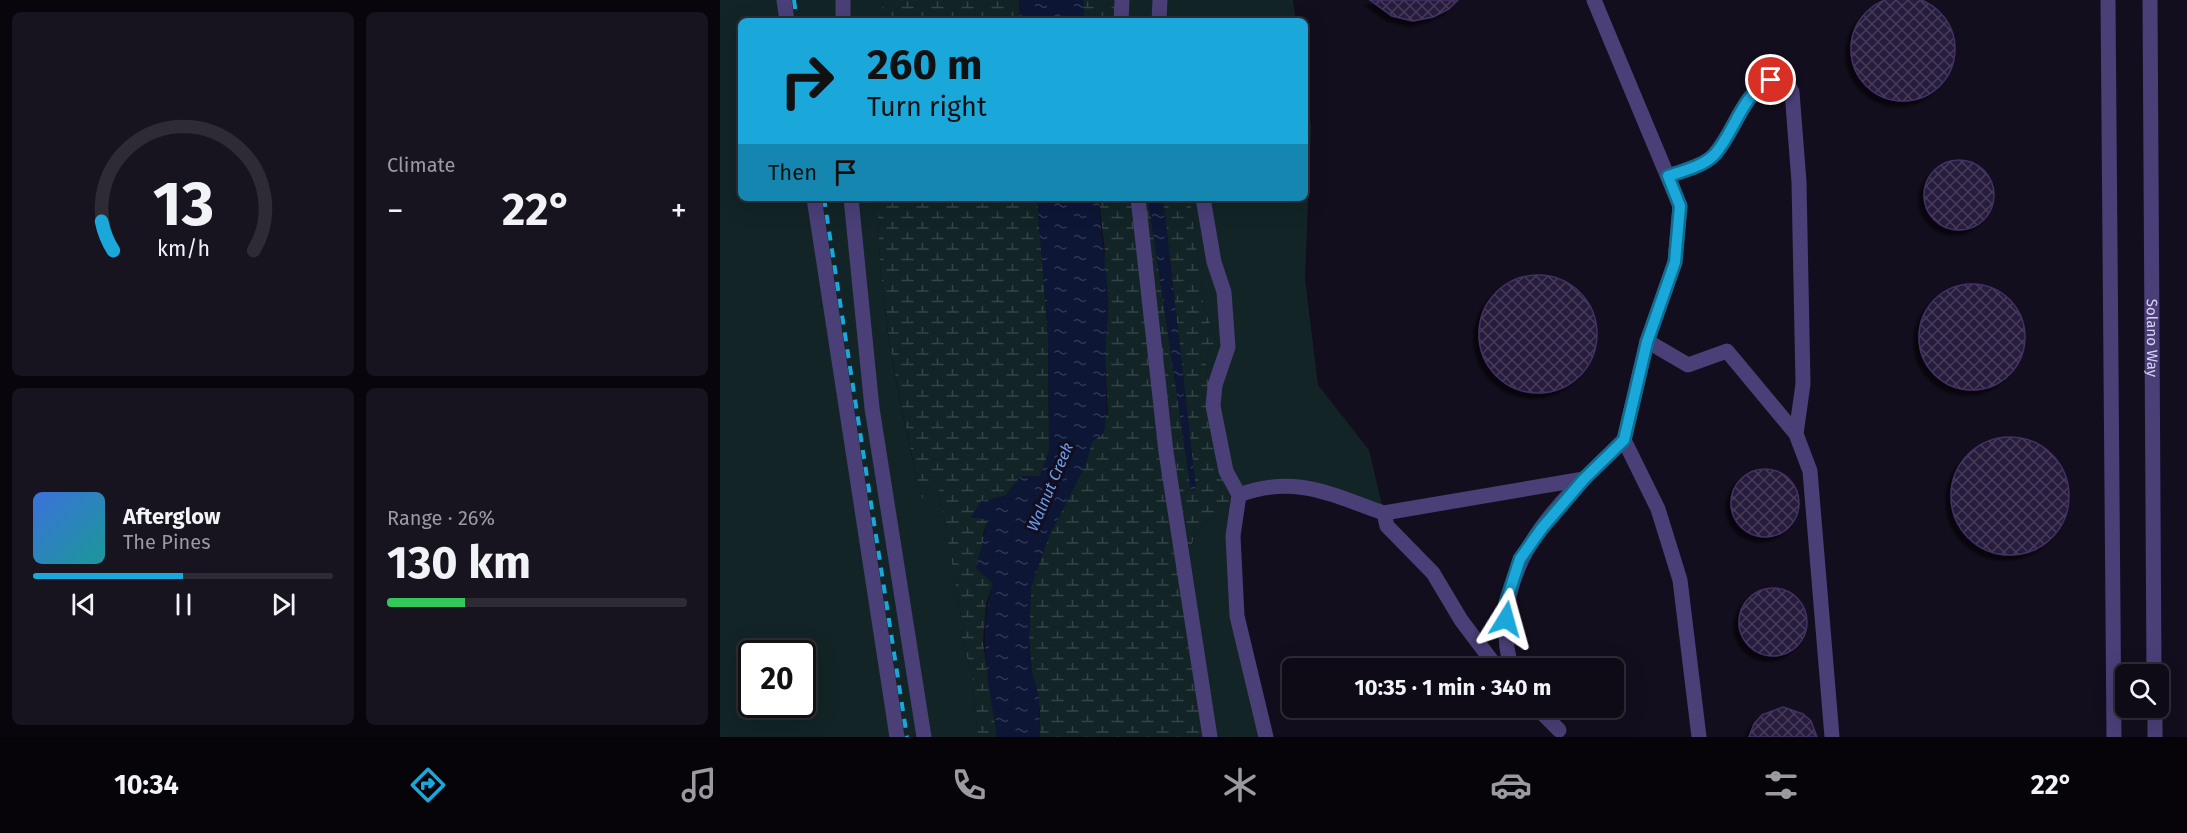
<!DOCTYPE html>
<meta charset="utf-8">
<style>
:root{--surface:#0e0a16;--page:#17131f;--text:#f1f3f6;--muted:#9b9aa1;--line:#2e2b35;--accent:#1aa8db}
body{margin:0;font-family:"Fira Sans",sans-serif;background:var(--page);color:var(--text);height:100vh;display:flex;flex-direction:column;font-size:22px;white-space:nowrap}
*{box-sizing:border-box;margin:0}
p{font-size:20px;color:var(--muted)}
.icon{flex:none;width:33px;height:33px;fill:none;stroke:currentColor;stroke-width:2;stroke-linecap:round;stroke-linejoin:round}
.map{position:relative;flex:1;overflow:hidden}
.drawer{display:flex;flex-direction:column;gap:12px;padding:12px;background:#08060c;width:720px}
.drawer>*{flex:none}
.banner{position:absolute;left:18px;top:18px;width:570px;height:183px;border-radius:9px;box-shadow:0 6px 24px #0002,0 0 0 2px var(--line);background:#1aa8db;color:#111;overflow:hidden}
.fabs{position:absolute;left:1395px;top:664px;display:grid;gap:12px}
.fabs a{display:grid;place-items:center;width:54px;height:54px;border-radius:9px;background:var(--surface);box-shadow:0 6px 24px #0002,0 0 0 2px var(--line);font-size:30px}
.speed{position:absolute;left:18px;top:640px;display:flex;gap:12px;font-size:30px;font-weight:700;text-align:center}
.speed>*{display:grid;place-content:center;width:78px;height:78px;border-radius:50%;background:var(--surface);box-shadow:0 6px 24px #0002,0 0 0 2px var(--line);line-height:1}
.speed .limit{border:3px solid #111;border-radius:9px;background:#fff;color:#111}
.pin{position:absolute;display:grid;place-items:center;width:51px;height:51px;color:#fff;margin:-26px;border:3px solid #fff;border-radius:50%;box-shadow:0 2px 6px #0007}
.me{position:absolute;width:66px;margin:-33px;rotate:8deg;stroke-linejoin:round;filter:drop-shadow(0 0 4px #0008)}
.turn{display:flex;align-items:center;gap:21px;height:126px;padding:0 30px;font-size:27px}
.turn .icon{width:78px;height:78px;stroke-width:2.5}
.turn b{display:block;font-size:42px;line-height:51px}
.then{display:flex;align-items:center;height:57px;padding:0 30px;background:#0003;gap:12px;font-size:22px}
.big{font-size:45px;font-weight:700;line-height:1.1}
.drawer .tile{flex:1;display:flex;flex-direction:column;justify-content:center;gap:9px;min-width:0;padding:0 21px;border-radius:9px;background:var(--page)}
.drawer .dial{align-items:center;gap:0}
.dial svg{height:156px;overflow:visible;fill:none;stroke:var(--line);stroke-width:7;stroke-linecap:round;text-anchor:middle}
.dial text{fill:var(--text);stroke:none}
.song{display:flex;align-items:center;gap:18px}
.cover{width:72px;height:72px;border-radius:9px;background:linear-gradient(135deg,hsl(220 70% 55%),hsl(180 70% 35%))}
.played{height:6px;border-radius:3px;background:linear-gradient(90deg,var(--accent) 50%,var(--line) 50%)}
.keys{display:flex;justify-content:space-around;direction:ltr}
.heat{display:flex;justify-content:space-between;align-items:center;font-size:33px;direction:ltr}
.charge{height:9px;border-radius:4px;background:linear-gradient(90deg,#34c759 26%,var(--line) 0)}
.drawer .tiles{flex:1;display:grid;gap:12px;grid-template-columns:repeat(2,1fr)}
.trip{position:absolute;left:562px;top:658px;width:342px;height:60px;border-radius:9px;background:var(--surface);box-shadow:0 6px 24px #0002,0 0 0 2px var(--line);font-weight:700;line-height:60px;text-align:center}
.dock{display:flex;height:96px;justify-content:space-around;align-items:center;background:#060409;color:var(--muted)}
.dock .icon{width:42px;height:42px}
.dock .active{color:var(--accent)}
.dock b{font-size:27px;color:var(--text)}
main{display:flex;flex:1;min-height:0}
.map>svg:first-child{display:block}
.grass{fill:#122426;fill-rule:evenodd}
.wetland{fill:url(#wetland-marsh)}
.water{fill:url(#water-ripples)}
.building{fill:url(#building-cross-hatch);stroke:#443165;stroke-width:1.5;filter:url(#shadow)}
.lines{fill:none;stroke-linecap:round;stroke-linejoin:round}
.minor{stroke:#4a3f77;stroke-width:15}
.rail{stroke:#1aa8db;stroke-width:4;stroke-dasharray:9 8;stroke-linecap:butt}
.route-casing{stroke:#116d8e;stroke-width:15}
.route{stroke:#1aa8db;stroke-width:10}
.labels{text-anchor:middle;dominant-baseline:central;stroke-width:6;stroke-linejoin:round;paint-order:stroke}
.street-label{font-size:15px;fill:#dcd0f9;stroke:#130e1d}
.water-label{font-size:16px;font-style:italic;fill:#6b9bed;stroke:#130e1d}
</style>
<main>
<section class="drawer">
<div class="tiles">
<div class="tile dial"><svg viewBox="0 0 100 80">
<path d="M14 69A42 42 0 1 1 86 69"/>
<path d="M14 69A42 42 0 0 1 8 54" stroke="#1aa8db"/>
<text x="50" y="56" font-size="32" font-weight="700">13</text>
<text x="50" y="72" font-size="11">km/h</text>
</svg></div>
<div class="tile"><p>Climate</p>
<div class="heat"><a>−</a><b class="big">22°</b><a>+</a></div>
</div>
<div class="tile">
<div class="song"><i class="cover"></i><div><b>Afterglow</b><p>The Pines</p></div></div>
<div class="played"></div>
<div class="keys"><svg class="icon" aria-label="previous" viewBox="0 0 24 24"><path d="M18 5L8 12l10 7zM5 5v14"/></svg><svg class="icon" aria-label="pause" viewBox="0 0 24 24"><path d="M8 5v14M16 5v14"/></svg><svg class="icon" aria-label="next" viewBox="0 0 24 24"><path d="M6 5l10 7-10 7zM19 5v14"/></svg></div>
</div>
<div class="tile"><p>Range · 26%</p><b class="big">130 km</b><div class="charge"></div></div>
</div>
</section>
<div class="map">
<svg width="1467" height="737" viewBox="0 0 1467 737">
<defs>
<pattern id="wetland-marsh" width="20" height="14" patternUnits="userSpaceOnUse" patternTransform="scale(1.5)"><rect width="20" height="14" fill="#122426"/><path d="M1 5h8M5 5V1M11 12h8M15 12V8" fill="none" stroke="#344346"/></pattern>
<pattern id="water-ripples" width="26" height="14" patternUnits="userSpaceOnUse" patternTransform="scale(1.5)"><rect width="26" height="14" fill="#0e1636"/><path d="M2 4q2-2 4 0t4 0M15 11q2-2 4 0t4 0" fill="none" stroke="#303754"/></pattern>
<pattern id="building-cross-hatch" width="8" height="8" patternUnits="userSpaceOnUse" patternTransform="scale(1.5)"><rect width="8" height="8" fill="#281d3c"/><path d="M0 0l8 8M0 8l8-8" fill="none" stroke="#473d59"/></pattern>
<filter id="shadow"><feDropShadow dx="-5" dy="5" stdDeviation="1.5" flood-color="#0009"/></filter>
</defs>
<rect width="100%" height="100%" fill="#130e1d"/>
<path class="grass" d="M0 0H163L161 21H21V198H158C157 300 178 399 202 499L216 472 240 609 242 637 252 676 258 737H0ZM32 654H82V705H32Z
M402 0H573L576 21H401Z
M585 86 591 127 585 279 598 385 649 450 664 513 574 484 519 495 517 616 546 737H490L464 569 476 531 519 495 493 406 485 359 496 339 484 307 470 198H585Z"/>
<path class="wetland" d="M163 0H299L300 21H161Z
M363 0H402L401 21H364Z
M158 198H317L328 337 329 451 320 476H301L285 496 262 501 252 517 268 520 263 533 273 584 266 604 263 643 277 737H258L252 676 242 637 240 609 216 473 202 499C179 400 157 301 158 198Z
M379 198H428L471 490H476L443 198H470L484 307 496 339 485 359 493 406 519 495 476 531 464 569 490 737H320V710L312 672 309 639 311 587 329 536 365 466 372 442 388 413 385 355 388 294 383 265 385 252Z"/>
<path class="water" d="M299 0H363L364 21H300Z
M317 198H379C380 231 386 263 388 295 390 315 385 335 385 355 385 382 389 407 384 433L372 442 365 466 329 536 311 587 309 639 312 672 319 697 320 737H277C269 685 257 635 273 584L256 568 268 520 251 517 261 501 285 496 301 476H320L329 451V428L328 337Z
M428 198H443L476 490 471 491Z"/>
<path class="building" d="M1131 49a52 52 0 1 1 104 0a52 52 0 1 1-104 0Z
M650 0H738L729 9 713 17 693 21 672 16Z
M1204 195a35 35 0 1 1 70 0a35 35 0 1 1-70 0Z
M759 334a59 59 0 1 1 118 0a59 59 0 1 1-118 0Z
M1199 337a53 53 0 1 1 106 0a53 53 0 1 1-106 0Z
M1231 496a59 59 0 1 1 118 0a59 59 0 1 1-118 0Z
M1011 503a34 34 0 1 1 68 0a34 34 0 1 1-68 0Z
M1019 622a34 34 0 1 1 68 0a34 34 0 1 1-68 0Z
M1063 707 1083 714 1091 721 1097 737H1029L1034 724 1042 715Z"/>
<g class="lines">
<g class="minor">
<path d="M64 0 67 21"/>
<path d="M123 0V21"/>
<path d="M874 0 960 206 955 262 927 341 904 440 938 509 960 580 979 737"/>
<path d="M1388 0 1394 737"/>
<path id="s1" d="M1430 0 1434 675"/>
<path d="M401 21 402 0"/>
<path d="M439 21 440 0"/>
<path d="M948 176C963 171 984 166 995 154 1015 131 1022 94 1051 80L1068 85 1072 92 1079 182 1083 384 1076 434"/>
<path d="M94 198 177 737"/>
<path d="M131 198 152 408 204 737"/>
<path d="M418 198 446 452 490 737"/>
<path d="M483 198 494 262 504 292 508 347 495 385 493 406 506 471 519 495 513 536 517 616 546 737"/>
<path d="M927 341 968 365 1007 351 1076 434 1090 471 1112 737"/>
<path d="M519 495C575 474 612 495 664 513"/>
<path d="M778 669 741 620 713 573 667 526 664 513 864 479"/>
<path d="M793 669C786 653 786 641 786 624 787 546 852 490 904 440"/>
<path d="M817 708 839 730"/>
<path d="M1435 708V737"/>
</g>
<path class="rail" d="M74 0 77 21
M104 198 187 737"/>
</g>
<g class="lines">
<defs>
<path id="route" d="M786 619V602L800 559 822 528 864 479 904 440 927 342 955 262 960 206 948 176C963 171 984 166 995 154 1015 131 1022 94 1051 80"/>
</defs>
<use href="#route" class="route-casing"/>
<use href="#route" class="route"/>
</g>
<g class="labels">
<g class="street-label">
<text stroke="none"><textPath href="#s1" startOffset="338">Solano Way</textPath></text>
</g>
<g class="water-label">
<text transform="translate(330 487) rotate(-67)">Walnut Creek</text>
</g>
</g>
</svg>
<div class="fabs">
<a><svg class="icon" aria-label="search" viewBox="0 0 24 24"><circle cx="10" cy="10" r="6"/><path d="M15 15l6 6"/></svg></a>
</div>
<div class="speed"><div class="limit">20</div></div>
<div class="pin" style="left:1051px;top:80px;background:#d93025"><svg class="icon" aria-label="arrive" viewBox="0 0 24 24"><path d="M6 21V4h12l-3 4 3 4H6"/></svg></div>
<svg class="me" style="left:786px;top:619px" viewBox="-20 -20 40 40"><path d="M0-17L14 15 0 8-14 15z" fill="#1aa8db" stroke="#fff" stroke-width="4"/></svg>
<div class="trip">10:35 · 1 min · 340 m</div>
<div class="banner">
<div class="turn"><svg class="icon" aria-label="right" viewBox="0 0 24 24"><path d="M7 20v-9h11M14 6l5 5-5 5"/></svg><div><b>260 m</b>Turn right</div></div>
<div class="then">Then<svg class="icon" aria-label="arrive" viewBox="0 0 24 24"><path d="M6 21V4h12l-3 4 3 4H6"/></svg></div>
</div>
</div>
</main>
<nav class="dock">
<b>10:34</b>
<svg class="icon active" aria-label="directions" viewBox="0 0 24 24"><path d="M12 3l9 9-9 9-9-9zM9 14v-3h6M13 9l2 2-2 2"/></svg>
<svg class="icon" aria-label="music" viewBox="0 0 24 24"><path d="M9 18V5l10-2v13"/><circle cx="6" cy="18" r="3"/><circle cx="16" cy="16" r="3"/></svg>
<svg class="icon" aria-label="phone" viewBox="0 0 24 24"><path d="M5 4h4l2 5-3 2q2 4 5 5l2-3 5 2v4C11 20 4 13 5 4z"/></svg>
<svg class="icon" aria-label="climate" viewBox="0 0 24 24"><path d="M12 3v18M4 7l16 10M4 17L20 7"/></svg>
<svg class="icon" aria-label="car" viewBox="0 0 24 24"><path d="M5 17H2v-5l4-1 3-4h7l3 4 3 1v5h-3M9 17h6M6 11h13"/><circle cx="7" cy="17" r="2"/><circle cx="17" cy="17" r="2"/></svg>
<svg class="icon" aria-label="filters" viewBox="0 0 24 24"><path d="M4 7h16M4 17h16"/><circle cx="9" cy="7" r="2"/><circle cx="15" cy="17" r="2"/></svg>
<b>22°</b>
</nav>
